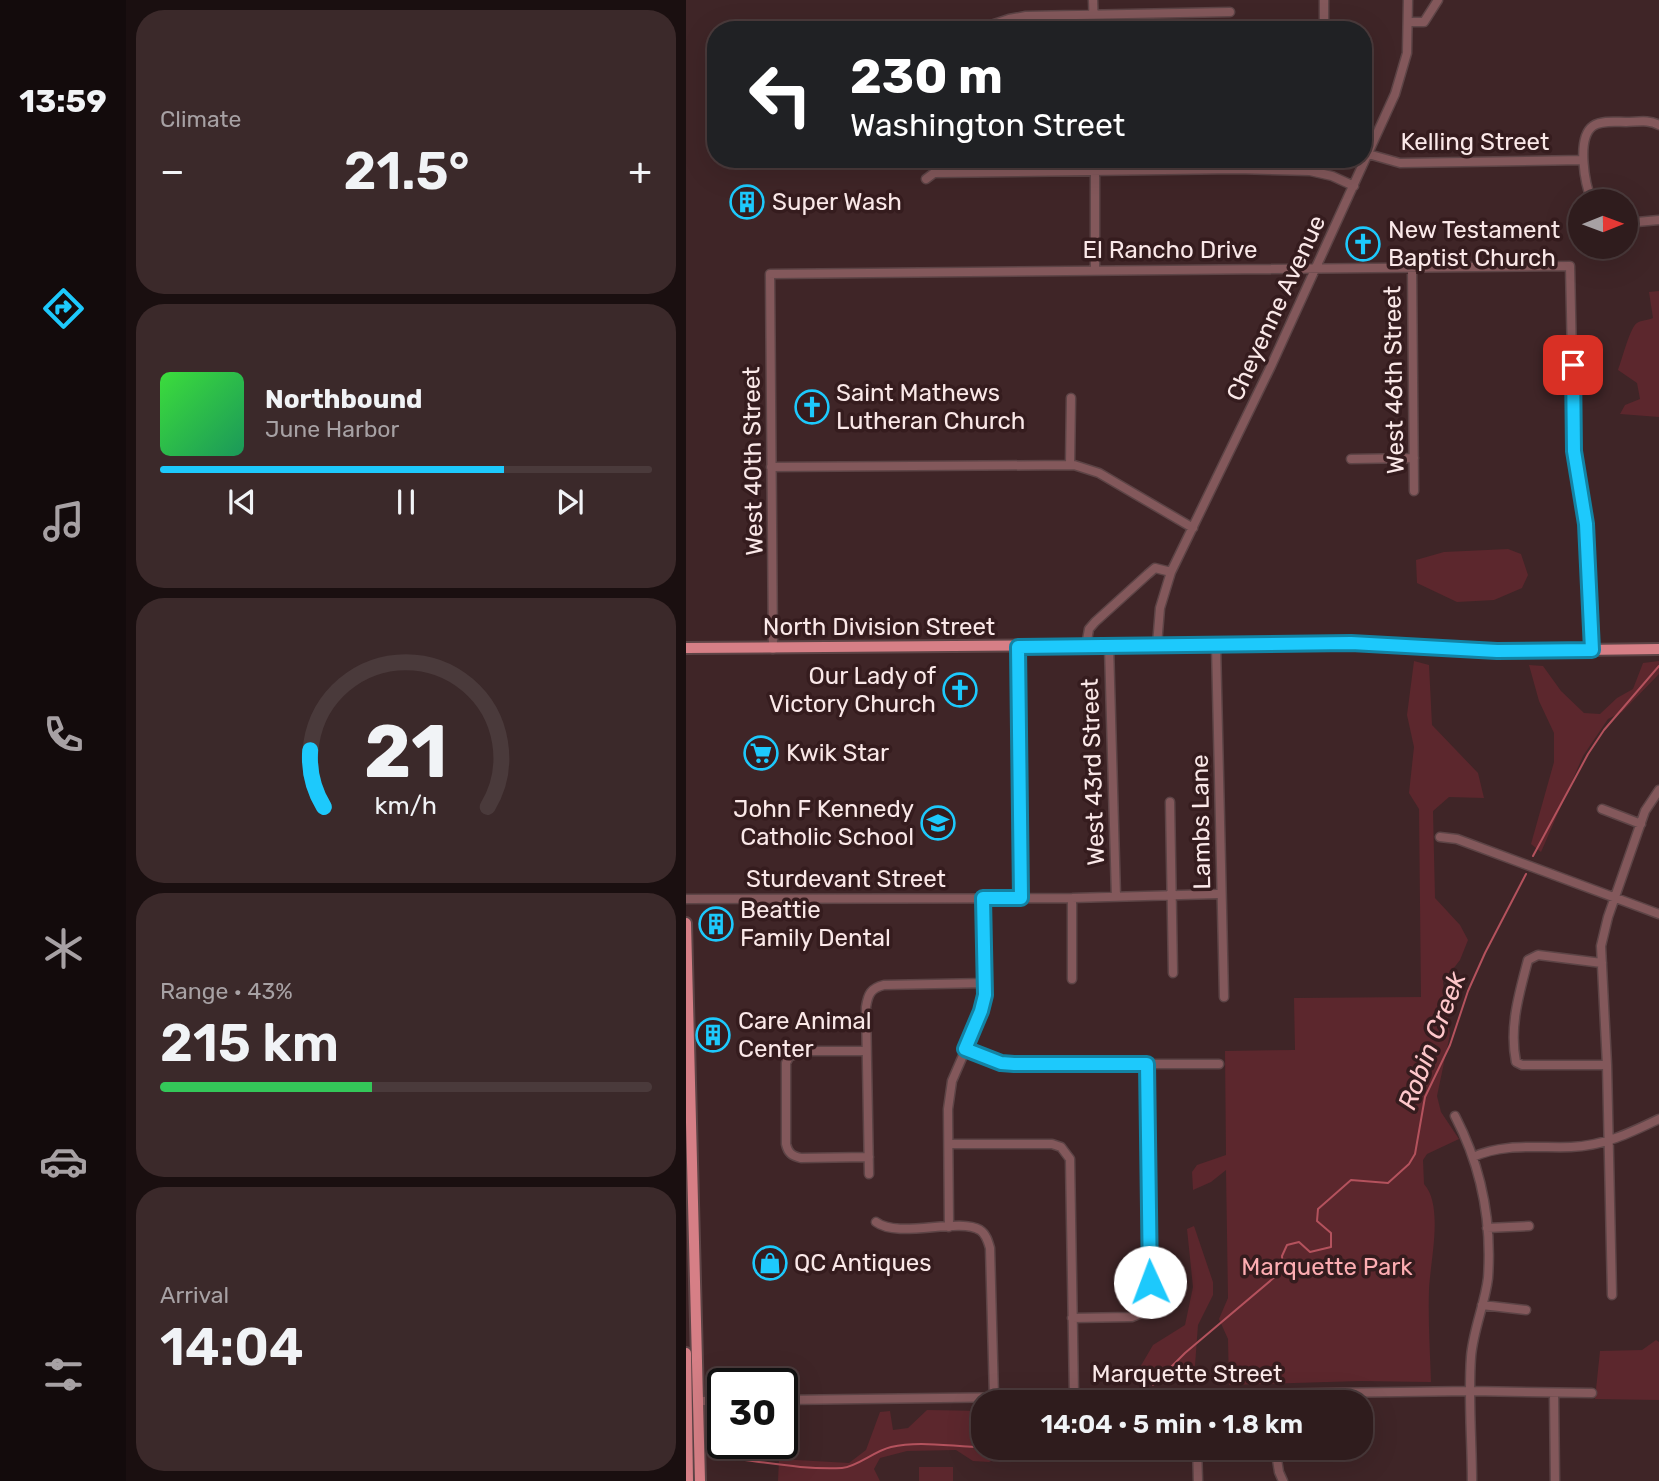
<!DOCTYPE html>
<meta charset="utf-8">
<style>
:root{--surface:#2f1c1d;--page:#3b292a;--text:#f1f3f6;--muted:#a7a1a4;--line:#4a3a3b;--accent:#1dc9fc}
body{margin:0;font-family:Rubik,sans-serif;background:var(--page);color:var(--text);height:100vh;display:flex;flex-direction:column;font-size:26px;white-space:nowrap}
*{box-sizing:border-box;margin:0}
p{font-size:23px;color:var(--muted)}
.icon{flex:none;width:38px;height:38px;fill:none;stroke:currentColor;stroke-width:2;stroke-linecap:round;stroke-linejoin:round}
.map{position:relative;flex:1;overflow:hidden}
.drawer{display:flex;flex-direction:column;gap:10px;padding:10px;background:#1a0f10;width:560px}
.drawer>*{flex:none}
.guide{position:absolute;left:21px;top:21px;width:665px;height:147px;border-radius:28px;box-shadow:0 7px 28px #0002,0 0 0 2px var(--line);background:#202124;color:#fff;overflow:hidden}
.needle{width:46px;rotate:89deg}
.buttons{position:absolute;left:882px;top:189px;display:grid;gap:14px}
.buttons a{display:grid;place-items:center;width:70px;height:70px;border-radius:50%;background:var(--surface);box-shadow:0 7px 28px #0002,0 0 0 2px var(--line);font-size:35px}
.speed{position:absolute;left:21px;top:1368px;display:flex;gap:14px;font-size:35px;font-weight:700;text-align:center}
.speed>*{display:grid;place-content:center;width:91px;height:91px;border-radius:50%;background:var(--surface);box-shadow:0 7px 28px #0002,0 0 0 2px var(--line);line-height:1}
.speed .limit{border:4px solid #111;border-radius:10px;background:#fff;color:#111}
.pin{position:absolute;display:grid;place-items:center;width:60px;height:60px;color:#fff;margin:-30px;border-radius:14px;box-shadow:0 4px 10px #0006}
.me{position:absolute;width:77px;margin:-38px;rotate:358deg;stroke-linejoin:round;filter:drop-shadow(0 0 5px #0008)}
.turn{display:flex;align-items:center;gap:24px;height:147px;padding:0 28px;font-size:32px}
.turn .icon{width:91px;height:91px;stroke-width:2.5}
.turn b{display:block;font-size:49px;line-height:60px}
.big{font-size:52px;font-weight:600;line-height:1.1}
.drawer .widget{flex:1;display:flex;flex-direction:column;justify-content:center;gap:10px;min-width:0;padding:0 24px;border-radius:28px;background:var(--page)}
.drawer .dial{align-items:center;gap:0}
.dial svg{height:182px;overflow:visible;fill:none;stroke:var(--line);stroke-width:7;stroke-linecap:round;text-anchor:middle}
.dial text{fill:var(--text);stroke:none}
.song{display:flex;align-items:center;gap:21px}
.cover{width:84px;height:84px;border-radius:10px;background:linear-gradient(135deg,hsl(120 70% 55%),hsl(150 70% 35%))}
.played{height:7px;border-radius:4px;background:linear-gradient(90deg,var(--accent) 70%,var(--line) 70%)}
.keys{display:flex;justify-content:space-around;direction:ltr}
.heat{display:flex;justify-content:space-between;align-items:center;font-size:38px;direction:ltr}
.charge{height:10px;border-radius:5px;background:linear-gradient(90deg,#34c759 43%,var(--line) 0)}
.trip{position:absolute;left:285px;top:1390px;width:402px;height:70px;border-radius:28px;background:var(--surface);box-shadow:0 7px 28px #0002,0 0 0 2px var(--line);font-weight:600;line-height:70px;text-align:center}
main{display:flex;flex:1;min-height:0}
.tab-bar{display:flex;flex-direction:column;width:126px;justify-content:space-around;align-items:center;background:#130b0c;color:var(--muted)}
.tab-bar .icon{width:49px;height:49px}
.tab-bar .current{color:var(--accent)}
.tab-bar b{font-size:32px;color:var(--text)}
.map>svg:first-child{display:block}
.green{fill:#5c272d}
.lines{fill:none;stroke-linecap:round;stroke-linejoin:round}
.stream{stroke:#b4525d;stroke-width:2}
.minor-casing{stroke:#5d4446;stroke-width:11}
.major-casing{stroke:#5d4446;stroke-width:14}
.minor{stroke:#83585b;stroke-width:8}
.major{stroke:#d67f86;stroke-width:10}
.route-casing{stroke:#1383a4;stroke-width:18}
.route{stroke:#1dc9fc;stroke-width:12}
.labels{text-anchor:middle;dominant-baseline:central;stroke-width:7;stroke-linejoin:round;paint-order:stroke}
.street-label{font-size:24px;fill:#fae8e8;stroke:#351c1e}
.poi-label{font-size:24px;fill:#fae8e8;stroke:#351c1e;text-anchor:start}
.park-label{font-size:24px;fill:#fdadb2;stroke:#351c1e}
.water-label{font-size:26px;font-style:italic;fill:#fec7ca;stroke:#351c1e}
</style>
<main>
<nav class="tab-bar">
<b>13:59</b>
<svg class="icon current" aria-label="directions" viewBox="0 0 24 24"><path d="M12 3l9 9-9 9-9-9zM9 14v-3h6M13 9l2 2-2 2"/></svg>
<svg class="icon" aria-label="music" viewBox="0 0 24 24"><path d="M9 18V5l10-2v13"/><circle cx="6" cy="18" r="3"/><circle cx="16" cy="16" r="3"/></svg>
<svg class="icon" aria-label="phone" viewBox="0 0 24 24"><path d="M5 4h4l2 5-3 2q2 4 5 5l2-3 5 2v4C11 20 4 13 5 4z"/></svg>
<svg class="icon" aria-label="climate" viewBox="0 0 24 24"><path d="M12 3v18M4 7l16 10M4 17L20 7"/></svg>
<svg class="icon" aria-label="car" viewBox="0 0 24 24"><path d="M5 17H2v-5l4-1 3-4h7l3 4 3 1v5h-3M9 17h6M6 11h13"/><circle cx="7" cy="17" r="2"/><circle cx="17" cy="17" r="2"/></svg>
<svg class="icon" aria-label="filters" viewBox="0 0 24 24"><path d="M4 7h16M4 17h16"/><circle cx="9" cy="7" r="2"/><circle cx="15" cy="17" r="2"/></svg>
</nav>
<section class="drawer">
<div class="widget"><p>Climate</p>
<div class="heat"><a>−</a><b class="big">21.5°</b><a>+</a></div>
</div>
<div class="widget">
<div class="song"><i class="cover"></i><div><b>Northbound</b><p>June Harbor</p></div></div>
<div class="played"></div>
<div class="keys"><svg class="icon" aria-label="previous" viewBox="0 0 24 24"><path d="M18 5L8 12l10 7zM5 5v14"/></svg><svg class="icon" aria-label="pause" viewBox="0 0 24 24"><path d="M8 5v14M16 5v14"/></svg><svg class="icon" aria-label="next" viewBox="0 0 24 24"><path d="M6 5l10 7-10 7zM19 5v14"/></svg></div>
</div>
<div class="widget dial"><svg viewBox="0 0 100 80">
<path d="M14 69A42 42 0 1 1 86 69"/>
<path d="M14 69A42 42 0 0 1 8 44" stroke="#1dc9fc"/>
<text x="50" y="56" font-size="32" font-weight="700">21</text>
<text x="50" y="72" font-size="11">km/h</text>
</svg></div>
<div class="widget"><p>Range · 43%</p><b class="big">215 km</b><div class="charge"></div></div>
<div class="widget"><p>Arrival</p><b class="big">14:04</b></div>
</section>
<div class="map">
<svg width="973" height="1481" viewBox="0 0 973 1481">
<rect width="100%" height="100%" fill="#3f2527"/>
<path class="green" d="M973 291V417L934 414 939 405 954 399 951 383 932 370C936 360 944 327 951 323 955 320 963 320 967 318L963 292Z
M822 549 835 554 842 575 836 588 808 600 771 602 731 583 730 560 758 552Z
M728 661 743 665 746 725 792 773 798 798 763 797 747 811 749 898 774 925 782 940 774 960 757 982 764 1034 751 1096 755 1112 773 1139 741 1154 737 1160 738 1184C758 1206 744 1262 743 1290 742 1320 744 1351 745 1382L674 1381 543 1385 542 1339 533 1319 542 1298 540 1170 525 1182 507 1190 506 1172 511 1165 540 1155 539 1051 609 1050 608 998 735 997 733 809 723 793 728 747 721 715Z
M973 661V674L936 712 922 719 897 756 855 852 845 844 868 762V733L853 701 843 665 857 666 875 691 898 713 914 714 931 698 947 689 957 663Z
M508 1226 527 1282V1295L512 1325 508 1379 446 1381 467 1345 499 1325 507 1287 501 1229Z
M970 1340 973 1342V1400L909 1399 914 1351 956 1350Z
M241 1410 297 1411 298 1447H333L303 1462 287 1461 270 1450 221 1451 194 1458 188 1469 194 1481H92L93 1459 163 1463 180 1450 194 1412 204 1411 207 1430 222 1428Z
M233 1467H267V1481H233Z"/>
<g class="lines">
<path class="stream" d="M847 856 902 754 918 730 973 666
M467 1385 499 1353 597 1270 596 1256 601 1245 613 1242 624 1252 645 1247V1233L631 1221 632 1209 665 1180 702 1183 723 1164 729 1154 739 1097 764 1045 782 991 799 953 840 874
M25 1439 33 1451 42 1458C79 1462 118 1470 156 1468 171 1467 188 1451 205 1447 234 1440 268 1447 298 1447"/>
<defs>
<path id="minor" d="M407 0 408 30
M723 22H738L752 0
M290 30 323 19 340 16 544 12
M638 30V0
M682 154 714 163 897 160
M326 159 327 171
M409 159V269
M240 179 248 173 551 169 624 171 646 176 668 186
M906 201C899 185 890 138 907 126 916 120 930 122 940 122 951 122 963 119 973 125
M940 223 973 220
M726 269 728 491
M665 459 728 458
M384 465 385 398
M85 467 388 465 413 473 507 528
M471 645 474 608 485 572 585 366 709 94 721 53 722 0
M530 645 538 997
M400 646 403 629 409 622 462 574 469 568 485 572
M423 646 430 897
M332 647 335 898
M87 649 84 274 884 266 888 451 900 524 906 650
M484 802 487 973
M916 809 955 824
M754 837 771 839 973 914
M386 898V979
M0 899 386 898 531 894
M916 963 852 955 842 960C833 994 823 1027 830 1062L836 1065H921
M279 1049 315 1063 328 1064H533
M180 1051H117L103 1057 100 1063V1144C102 1153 106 1156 115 1158L183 1157
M769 1116C795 1166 806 1221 802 1278 799 1304 787 1330 785 1357 782 1398 786 1440 786 1481
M263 1144H366L375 1147 384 1159 388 1395
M787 1157C817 1143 852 1148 885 1147 917 1146 944 1133 973 1119
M183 1174 180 1007C182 994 185 988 198 985L299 983
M190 1222C212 1239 273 1217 294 1230 300 1234 302 1241 304 1248L308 1397
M263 1227 262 1109 266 1081 288 1030 299 995 297 898
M801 1228 843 1226
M926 1295 921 1065 915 946 922 917 959 811 973 790
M796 1305 840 1310
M386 1318 446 1317C456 1314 462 1307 464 1297L461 1064
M868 1393 869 1481
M96 1400 785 1391 906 1393
M12 1401H37
M511 1447 512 1481
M589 1447 593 1472 597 1481"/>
<path id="major" d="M0 648 665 643 811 651 973 649
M0 923 14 1481
M0 1353 2 1481"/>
</defs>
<use href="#minor" class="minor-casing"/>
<use href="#major" class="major-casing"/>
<use href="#minor" class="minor"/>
<use href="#major" class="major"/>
</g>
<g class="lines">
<defs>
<path id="route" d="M464 1282 461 1064H328L315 1063 279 1049 295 1011 299 995 297 898H335L332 647 665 643 811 651 906 650 900 524 888 451 887 365"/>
</defs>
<use href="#route" class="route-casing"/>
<use href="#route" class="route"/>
</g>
<defs>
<symbol id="building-ring" viewBox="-11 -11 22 22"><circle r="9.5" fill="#351c1e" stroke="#1dc9fc" stroke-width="1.5"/><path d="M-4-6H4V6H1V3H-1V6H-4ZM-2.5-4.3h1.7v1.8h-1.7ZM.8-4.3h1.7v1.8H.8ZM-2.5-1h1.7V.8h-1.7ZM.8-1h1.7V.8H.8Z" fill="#1dc9fc"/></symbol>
<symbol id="church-ring" viewBox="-11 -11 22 22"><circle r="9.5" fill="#351c1e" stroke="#1dc9fc" stroke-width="1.5"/><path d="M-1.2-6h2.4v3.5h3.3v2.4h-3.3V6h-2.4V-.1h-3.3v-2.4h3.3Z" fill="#1dc9fc"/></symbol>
<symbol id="supermarket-ring" viewBox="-11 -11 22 22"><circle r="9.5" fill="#351c1e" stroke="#1dc9fc" stroke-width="1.5"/><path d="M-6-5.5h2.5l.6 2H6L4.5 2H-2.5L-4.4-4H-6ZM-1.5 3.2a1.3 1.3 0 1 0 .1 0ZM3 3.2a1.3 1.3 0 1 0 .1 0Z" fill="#1dc9fc"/></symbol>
<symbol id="school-ring" viewBox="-11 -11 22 22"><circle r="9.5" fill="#351c1e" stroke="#1dc9fc" stroke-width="1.5"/><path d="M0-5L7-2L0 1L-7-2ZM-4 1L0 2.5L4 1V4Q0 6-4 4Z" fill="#1dc9fc"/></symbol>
<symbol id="shop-ring" viewBox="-11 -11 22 22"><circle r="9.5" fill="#351c1e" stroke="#1dc9fc" stroke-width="1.5"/><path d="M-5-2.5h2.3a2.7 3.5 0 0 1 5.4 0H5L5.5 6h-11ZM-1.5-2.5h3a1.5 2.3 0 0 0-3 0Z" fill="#1dc9fc"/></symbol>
</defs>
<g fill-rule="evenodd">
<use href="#building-ring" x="42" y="183" width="38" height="38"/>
<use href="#church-ring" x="658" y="225" width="38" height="38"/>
<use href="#church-ring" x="107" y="388" width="38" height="38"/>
<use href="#church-ring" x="255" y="671" width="38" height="38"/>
<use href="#supermarket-ring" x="56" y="734" width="38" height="38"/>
<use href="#school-ring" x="233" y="804" width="38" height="38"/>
<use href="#building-ring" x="11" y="905" width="38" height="38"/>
<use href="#building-ring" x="8" y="1016" width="38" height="38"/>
<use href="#shop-ring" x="65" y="1244" width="38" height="38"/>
</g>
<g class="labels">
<g class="street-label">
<text x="789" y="142">Kelling Street</text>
<text x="484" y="250">El Rancho Drive</text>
<text transform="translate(590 308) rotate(-65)">Cheyenne Avenue</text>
<text transform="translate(708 380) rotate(-91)">West 46th Street</text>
<text transform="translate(67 461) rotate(-91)">West 40th Street</text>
<text x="193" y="627">North Division Street</text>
<text transform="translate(407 772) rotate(-92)">West 43rd Street</text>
<text transform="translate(515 822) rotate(-91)">Lambs Lane</text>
<text x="160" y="879">Sturdevant Street</text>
<text x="501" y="1374">Marquette Street</text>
</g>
<g class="poi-label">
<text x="86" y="202">Super Wash</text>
<text x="702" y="230">New Testament<tspan x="702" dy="28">Baptist Church</tspan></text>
<text x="150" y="393">Saint Mathews<tspan x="150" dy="28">Lutheran Church</tspan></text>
<text x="250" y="676" text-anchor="end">Our Lady of<tspan x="250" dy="28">Victory Church</tspan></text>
<text x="100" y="753">Kwik Star</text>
<text x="228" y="809" text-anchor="end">John F Kennedy<tspan x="228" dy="28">Catholic School</tspan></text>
<text x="54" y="910">Beattie<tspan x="54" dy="28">Family Dental</tspan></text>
<text x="52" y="1021">Care Animal<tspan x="52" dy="28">Center</tspan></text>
<text x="108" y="1263">QC Antiques</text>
</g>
<g class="park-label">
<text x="641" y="1267">Marquette Park</text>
</g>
<g class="water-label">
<text transform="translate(746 1041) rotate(-69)">Robin Creek</text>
</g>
</g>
</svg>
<div class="buttons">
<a><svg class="needle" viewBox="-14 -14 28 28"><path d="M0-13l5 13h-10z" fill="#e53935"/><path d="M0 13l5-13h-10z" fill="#a7a1a4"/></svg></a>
</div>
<div class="speed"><div class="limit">30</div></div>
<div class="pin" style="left:887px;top:365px;background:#d93025"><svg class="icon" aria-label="arrive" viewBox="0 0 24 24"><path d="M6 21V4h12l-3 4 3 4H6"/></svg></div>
<svg class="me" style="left:464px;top:1282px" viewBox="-20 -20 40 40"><circle r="19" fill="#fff"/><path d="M0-13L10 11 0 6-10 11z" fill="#1dc9fc"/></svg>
<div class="trip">14:04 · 5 min · 1.8 km</div>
<div class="guide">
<div class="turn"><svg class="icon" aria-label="left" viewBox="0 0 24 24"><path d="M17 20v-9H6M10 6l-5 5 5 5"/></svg><div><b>230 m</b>Washington Street</div></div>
</div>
</div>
</main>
